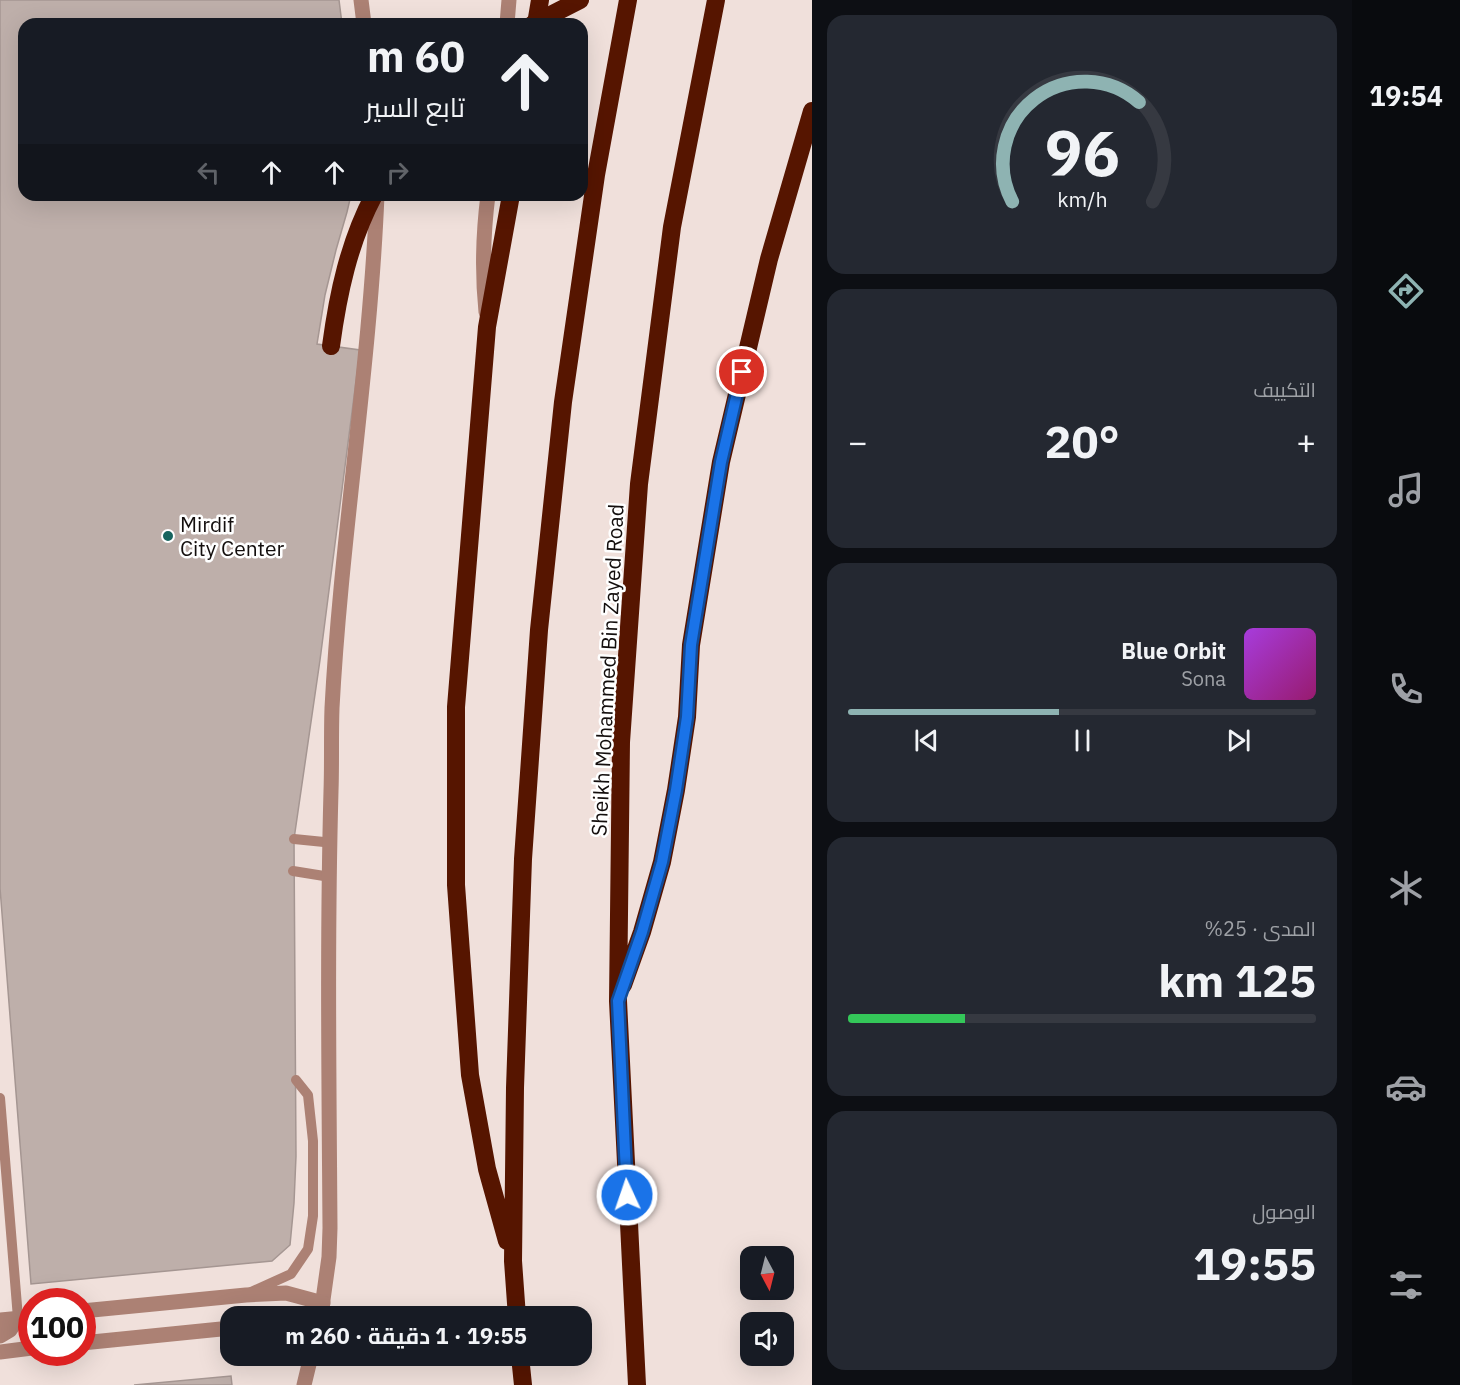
<!DOCTYPE html>
<html lang="ar">
<meta charset="utf-8">
<style>
:root{--surface:#171b24;--page:#242831;--text:#f1f3f6;--muted:#9ea1a6;--line:#363941;--accent:#8eb3b2}
body{margin:0;font-family:"IBM Plex Sans",Cairo,sans-serif;background:var(--page);color:var(--text);direction:rtl;height:100vh;display:flex;flex-direction:column;font-size:22px;white-space:nowrap}
*{box-sizing:border-box;margin:0}
p{font-size:20px;color:var(--muted)}
.icon{flex:none;width:33px;height:33px;fill:none;stroke:currentColor;stroke-width:2;stroke-linecap:round;stroke-linejoin:round}
.map{position:relative;flex:1;overflow:hidden;direction:ltr}
.sheet{display:flex;flex-direction:column;gap:15px;padding:15px;background:#0d0f14;width:540px}
.sheet>*{flex:none}
.top-card{position:absolute;left:18px;top:18px;width:570px;height:183px;border-radius:18px;box-shadow:0 6px 24px #0002;direction:rtl;background:#171b24;color:var(--text);overflow:hidden}
.needle{width:39px;rotate:173deg}
.fabs{position:absolute;left:740px;top:1246px;display:grid;gap:12px}
.fabs a{display:grid;place-items:center;width:54px;height:54px;border-radius:12px;background:var(--surface);box-shadow:0 6px 24px #0002;font-size:30px}
.speed{position:absolute;left:18px;top:1288px;display:flex;gap:12px;font-size:30px;font-weight:700;text-align:center}
.speed>*{display:grid;place-content:center;width:78px;height:78px;border-radius:50%;background:var(--surface);box-shadow:0 6px 24px #0002;line-height:1}
.speed .limit{border:9px solid #d22;background:#fff;color:#111}
.pin{position:absolute;display:grid;place-items:center;width:51px;height:51px;color:#fff;margin:-26px;border:3px solid #fff;border-radius:50%;box-shadow:0 2px 6px #0007}
.me{position:absolute;width:66px;margin:-33px;rotate:357deg;stroke-linejoin:round;filter:drop-shadow(0 0 4px #0008)}
.turn{display:flex;align-items:center;gap:21px;height:126px;padding:0 24px;font-size:27px}
.turn .icon{width:78px;height:78px;stroke-width:2.5}
.turn b{display:block;font-size:42px;line-height:51px}
.lanes{display:flex;align-items:center;height:57px;padding:0 24px;background:#0003;justify-content:center;gap:30px;direction:ltr}
.lanes .off{opacity:.35}
.big{font-size:45px;font-weight:700;line-height:1.1}
.sheet .tile{flex:1;display:flex;flex-direction:column;justify-content:center;gap:9px;min-width:0;padding:0 21px;border-radius:18px;background:var(--page)}
.sheet .dial{align-items:center;gap:0}
.dial svg{height:156px;overflow:visible;fill:none;stroke:var(--line);stroke-width:7;stroke-linecap:round;text-anchor:middle}
.dial text{fill:var(--text);stroke:none}
.song{display:flex;align-items:center;gap:18px}
.cover{width:72px;height:72px;border-radius:9px;background:linear-gradient(135deg,hsl(280 70% 55%),hsl(320 70% 35%))}
.played{height:6px;border-radius:3px;background:linear-gradient(90deg,var(--accent) 45%,var(--line) 45%)}
.keys{display:flex;justify-content:space-around;direction:ltr}
.heat{display:flex;justify-content:space-between;align-items:center;font-size:33px;direction:ltr}
.charge{height:9px;border-radius:4px;background:linear-gradient(90deg,#34c759 25%,var(--line) 0)}
.trip{position:absolute;left:220px;top:1306px;width:372px;height:60px;border-radius:18px;background:var(--surface);box-shadow:0 6px 24px #0002;font-weight:700;line-height:60px;text-align:center;direction:rtl}
main{display:flex;flex:1;min-height:0}
.tab-bar{display:flex;flex-direction:column;width:108px;justify-content:space-around;align-items:center;background:#090b0e;color:var(--muted)}
.tab-bar .icon{width:42px;height:42px}
.tab-bar .selected{color:var(--accent)}
.tab-bar b{font-size:27px;color:var(--text)}
.map>svg:first-child{display:block}
.building{fill:#beafaa;stroke:#a59692;stroke-width:1.5}
.lines{fill:none;stroke-linecap:round;stroke-linejoin:round}
.service{stroke:#ac8174;stroke-width:10}
.minor{stroke:#ac8174;stroke-width:15}
.tertiary{stroke:#ac8174;stroke-width:15}
.motorway{stroke:#561500;stroke-width:18}
.motorway-bridge{stroke:#561500;stroke-width:18}
.route-casing{stroke:#114b97;stroke-width:15}
.route{stroke:#1a73e8;stroke-width:10}
.poi-dot{fill:#16645e;stroke:#fff;stroke-width:2}
.labels{text-anchor:middle;dominant-baseline:central;stroke-width:5;stroke-linejoin:round;paint-order:stroke}
.poi-label{font-size:21px;fill:#130e0d;stroke:#fff;text-anchor:start}
.street-label{font-size:21px;fill:#130e0d;stroke:#fff}
</style>
<main>
<nav class="tab-bar">
<b>19:54</b>
<svg class="icon selected" aria-label="directions" viewBox="0 0 24 24"><path d="M12 3l9 9-9 9-9-9zM9 14v-3h6M13 9l2 2-2 2"/></svg>
<svg class="icon" aria-label="music" viewBox="0 0 24 24"><path d="M9 18V5l10-2v13"/><circle cx="6" cy="18" r="3"/><circle cx="16" cy="16" r="3"/></svg>
<svg class="icon" aria-label="phone" viewBox="0 0 24 24"><path d="M5 4h4l2 5-3 2q2 4 5 5l2-3 5 2v4C11 20 4 13 5 4z"/></svg>
<svg class="icon" aria-label="climate" viewBox="0 0 24 24"><path d="M12 3v18M4 7l16 10M4 17L20 7"/></svg>
<svg class="icon" aria-label="car" viewBox="0 0 24 24"><path d="M5 17H2v-5l4-1 3-4h7l3 4 3 1v5h-3M9 17h6M6 11h13"/><circle cx="7" cy="17" r="2"/><circle cx="17" cy="17" r="2"/></svg>
<svg class="icon" aria-label="filters" viewBox="0 0 24 24"><path d="M4 7h16M4 17h16"/><circle cx="9" cy="7" r="2"/><circle cx="15" cy="17" r="2"/></svg>
</nav>
<section class="sheet">
<div class="tile dial"><svg viewBox="0 0 100 80">
<path d="M14 69A42 42 0 1 1 86 69"/>
<path d="M14 69A42 42 0 0 1 79 18" stroke="#8eb3b2"/>
<text x="50" y="56" font-size="32" font-weight="700">96</text>
<text x="50" y="72" font-size="11">km/h</text>
</svg></div>
<div class="tile"><p>التكييف</p>
<div class="heat"><a>−</a><b class="big">20°</b><a>+</a></div>
</div>
<div class="tile">
<div class="song"><i class="cover"></i><div><b>Blue Orbit</b><p>Sona</p></div></div>
<div class="played"></div>
<div class="keys"><svg class="icon" aria-label="previous" viewBox="0 0 24 24"><path d="M18 5L8 12l10 7zM5 5v14"/></svg><svg class="icon" aria-label="pause" viewBox="0 0 24 24"><path d="M8 5v14M16 5v14"/></svg><svg class="icon" aria-label="next" viewBox="0 0 24 24"><path d="M6 5l10 7-10 7zM19 5v14"/></svg></div>
</div>
<div class="tile"><p>المدى · 25%</p><b class="big">125 km</b><div class="charge"></div></div>
<div class="tile"><p>الوصول</p><b class="big">19:55</b></div>
</section>
<div class="map">
<svg width="812" height="1385" viewBox="0 0 812 1385">
<rect width="100%" height="100%" fill="#f0e0db"/>
<path class="building" d="M0 0H339L342 24H24V195H351L347 212 336 250 325 295 317 344 360 350 320 660 294 839 296 1156 294 1203 290 1245 272 1261 31 1284 0 888Z
M231 1376 232 1385H134Z"/>
<g class="lines">
<path class="service" d="M294 839 324 842 330 845
M293 871 324 876 329 880
M0 1098 18 1318
M251 1292 291 1274 308 1249 313 1216V1141L308 1095 296 1080"/>
<path class="minor" d="M361 0 364 24
M507 24 509 0
M486 312C482 273 483 234 488 195
M321 1314 329 1257 330 1228C329 1083 327 937 331 791 332 764 331 736 332 708 341 537 370 367 377 195
M304 1385 311 1356"/>
<path class="tertiary" d="M82 1311 246 1295 286 1293 323 1303
M308 1317 322 1310
M0 1320 32 1317
M0 1336 10 1330 18 1318
M82 1343 231 1328
M0 1352 32 1348"/>
<path class="motorway" d="M536 24 540 0
M331 346C338 294 349 242 374 195
M623 985 642 932 662 862 676 790 687 717 691 645 721 462 769 259 812 111
M507 1241 487 1169 470 1075 456 885V707L487 327 511 195
M517 1317 513 1261 515 1088 523 859 539 630 563 402 596 175 628 0
M520 1356 523 1385
M637 1385 618 1001 621 742 639 484 672 227 716 0"/>
<path class="motorway-bridge" d="M533 24 580 0"/>
</g>
<g class="lines">
<defs>
<path id="route" d="M627 1195 618 1001 642 932 662 862 676 790 687 717 691 645 721 462 742 372"/>
</defs>
<use href="#route" class="route-casing"/>
<use href="#route" class="route"/>
</g>
<circle class="poi-dot" cx="168" cy="536" r="6"/>
<g class="labels">
<g class="poi-label">
<text x="180" y="524">Mirdif<tspan x="180" dy="24">City Center</tspan></text>
</g>
<g class="street-label">
<text transform="translate(607 670) rotate(-87)">Sheikh Mohammed Bin Zayed Road</text>
</g>
</g>
</svg>
<div class="fabs">
<a><svg class="needle" viewBox="-14 -14 28 28"><path d="M0-13l5 13h-10z" fill="#e53935"/><path d="M0 13l5-13h-10z" fill="#9ea1a6"/></svg></a>
<a><svg class="icon" aria-label="sound" viewBox="0 0 24 24"><path d="M4 9h4l5-4v14l-5-4H4zM17 9q2 3 0 6"/></svg></a>
</div>
<div class="speed"><div class="limit">100</div></div>
<div class="pin" style="left:742px;top:372px;background:#d93025"><svg class="icon" aria-label="arrive" viewBox="0 0 24 24"><path d="M6 21V4h12l-3 4 3 4H6"/></svg></div>
<svg class="me" style="left:627px;top:1195px" viewBox="-20 -20 40 40"><circle r="17" fill="#1a73e8" stroke="#fff" stroke-width="3"/><path d="M0-11L8 9 0 5-8 9z" fill="#fff"/></svg>
<div class="trip">19:55 · 1 دقيقة · 260 m</div>
<div class="top-card">
<div class="turn"><svg class="icon" aria-label="ahead" viewBox="0 0 24 24"><path d="M12 20V5M6 11l6-6 6 6"/></svg><div><b>60 m</b>تابع السير</div></div>
<div class="lanes"><svg class="icon off" aria-label="left" viewBox="0 0 24 24"><path d="M17 20v-9H6M10 6l-5 5 5 5"/></svg><svg class="icon" aria-label="ahead" viewBox="0 0 24 24"><path d="M12 20V5M6 11l6-6 6 6"/></svg><svg class="icon" aria-label="ahead" viewBox="0 0 24 24"><path d="M12 20V5M6 11l6-6 6 6"/></svg><svg class="icon off" aria-label="right" viewBox="0 0 24 24"><path d="M7 20v-9h11M14 6l5 5-5 5"/></svg></div>
</div>
</div>
</main>
